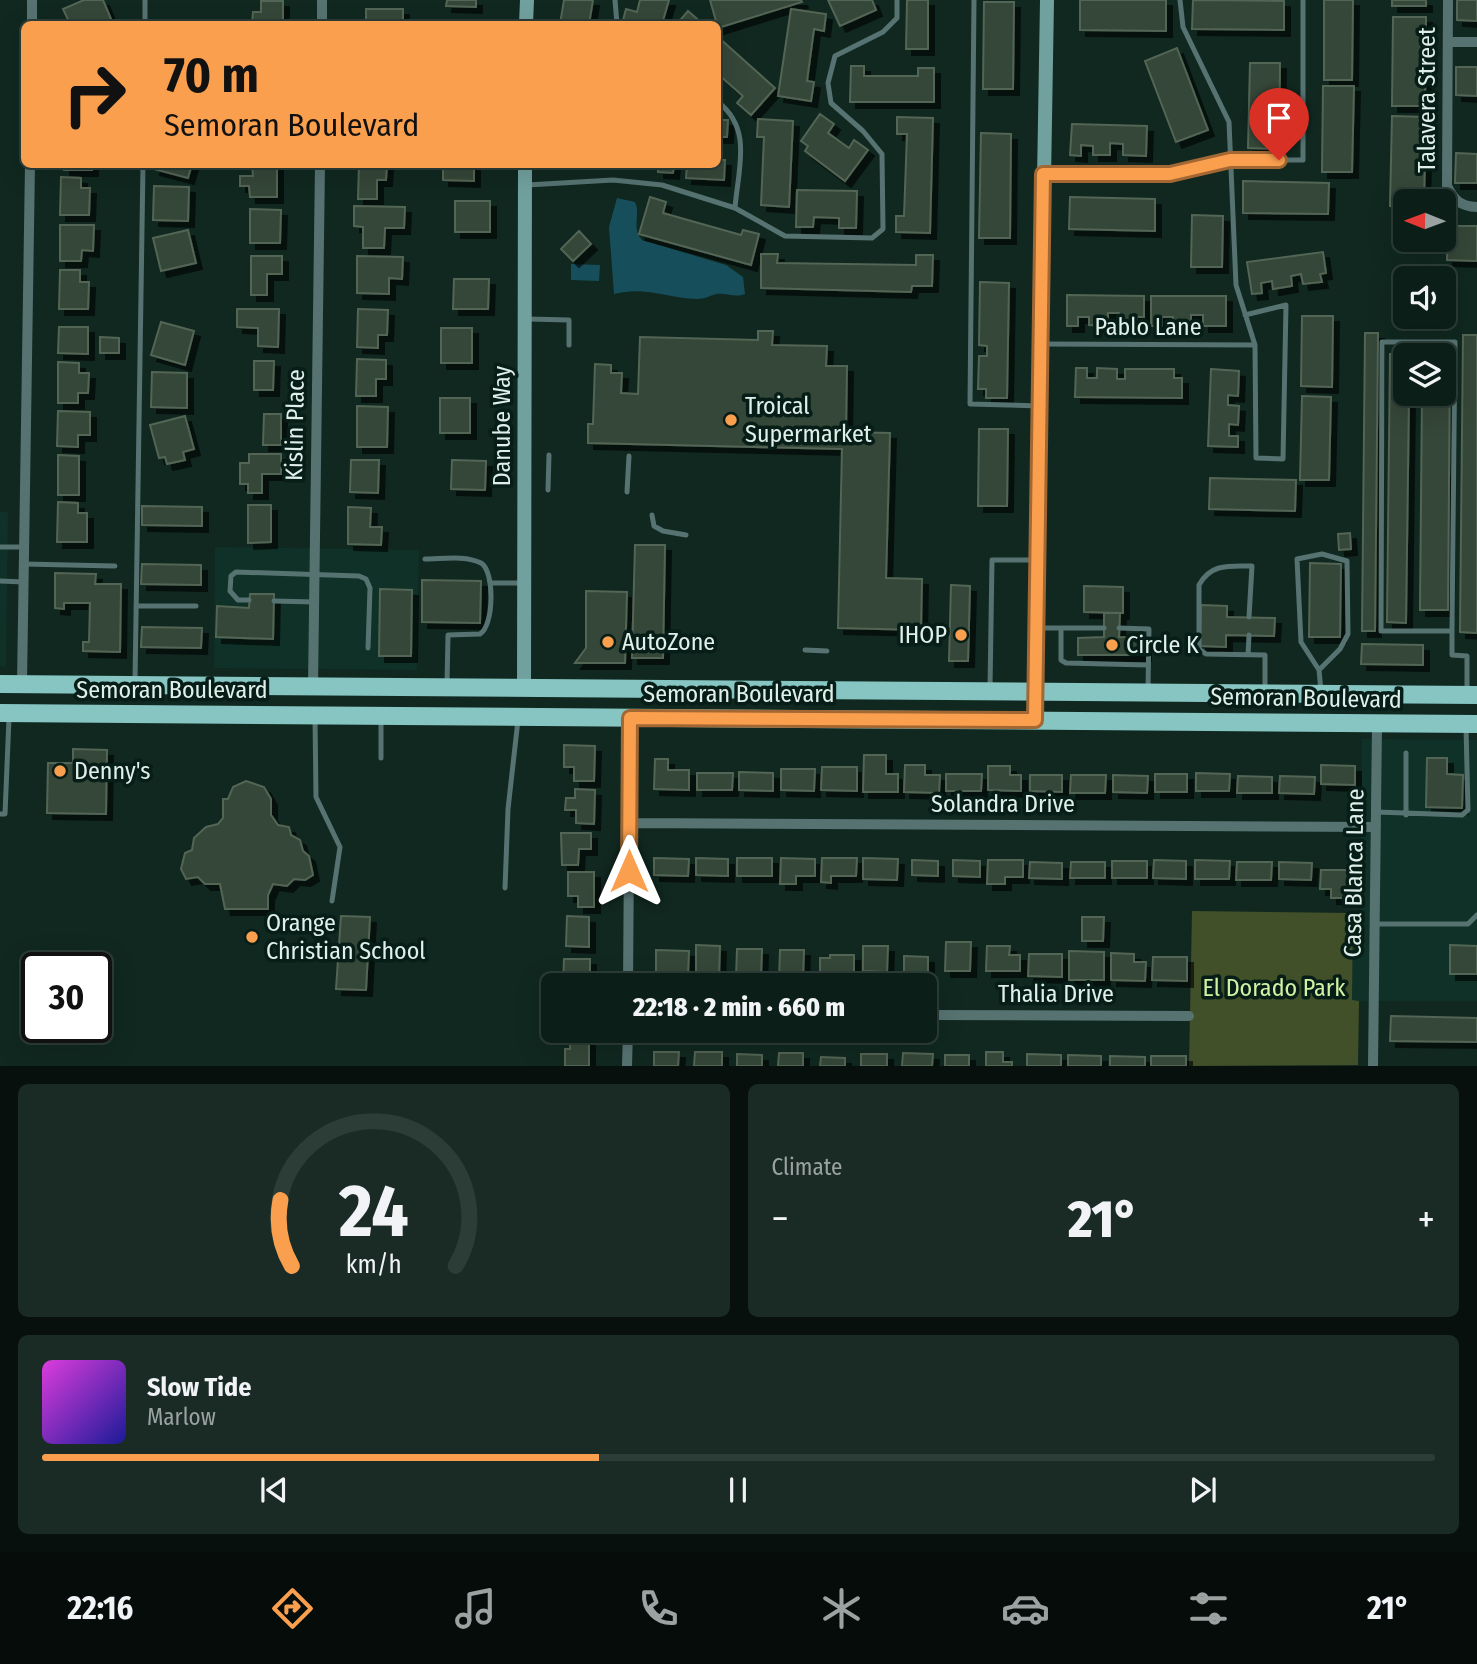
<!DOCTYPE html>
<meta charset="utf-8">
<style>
:root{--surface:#0c1e18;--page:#1a2b25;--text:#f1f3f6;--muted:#9aa2a2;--line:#2c3c37;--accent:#fa9f4e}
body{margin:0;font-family:"Fira Sans Condensed",sans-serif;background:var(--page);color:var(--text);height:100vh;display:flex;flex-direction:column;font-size:26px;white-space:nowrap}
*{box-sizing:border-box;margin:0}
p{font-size:23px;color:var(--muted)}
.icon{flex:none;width:38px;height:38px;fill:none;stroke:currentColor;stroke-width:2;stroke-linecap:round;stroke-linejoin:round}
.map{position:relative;height:1066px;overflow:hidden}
.sheet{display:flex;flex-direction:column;gap:18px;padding:18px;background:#07100d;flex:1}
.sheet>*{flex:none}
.hud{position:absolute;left:21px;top:21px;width:700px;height:147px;border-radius:10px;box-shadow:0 7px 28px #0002,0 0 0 2px var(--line);background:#fa9f4e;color:#111;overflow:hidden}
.needle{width:46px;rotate:271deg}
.tools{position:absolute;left:1393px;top:189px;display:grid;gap:14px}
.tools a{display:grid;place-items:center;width:63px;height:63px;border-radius:10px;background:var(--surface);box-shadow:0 7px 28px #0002,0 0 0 2px var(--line);font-size:35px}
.speed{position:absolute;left:21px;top:952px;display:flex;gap:14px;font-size:35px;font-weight:700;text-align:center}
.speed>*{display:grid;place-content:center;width:91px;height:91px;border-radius:50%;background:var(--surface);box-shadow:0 7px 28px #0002,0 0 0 2px var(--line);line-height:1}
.speed .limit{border:4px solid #111;border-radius:10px;background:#fff;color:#111}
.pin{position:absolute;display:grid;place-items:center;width:60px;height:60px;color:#fff;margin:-72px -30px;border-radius:50% 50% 50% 0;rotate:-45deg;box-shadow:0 0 7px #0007}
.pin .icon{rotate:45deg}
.me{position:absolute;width:77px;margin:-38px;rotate:0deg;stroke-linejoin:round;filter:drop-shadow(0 0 5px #0008)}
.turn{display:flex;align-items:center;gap:24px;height:147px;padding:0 28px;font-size:32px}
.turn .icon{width:91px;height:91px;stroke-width:2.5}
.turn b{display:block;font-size:49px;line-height:60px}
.big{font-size:52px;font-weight:800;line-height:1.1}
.sheet .widget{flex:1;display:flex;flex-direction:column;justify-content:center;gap:10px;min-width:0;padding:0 24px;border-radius:10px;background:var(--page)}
.sheet .dial{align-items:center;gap:0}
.dial svg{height:182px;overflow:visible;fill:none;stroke:var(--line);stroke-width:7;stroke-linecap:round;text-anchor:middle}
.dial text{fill:var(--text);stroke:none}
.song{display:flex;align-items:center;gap:21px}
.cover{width:84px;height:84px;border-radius:10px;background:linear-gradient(135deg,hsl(300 70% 55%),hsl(240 70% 35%))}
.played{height:7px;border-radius:4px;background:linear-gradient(90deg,var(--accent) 40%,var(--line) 40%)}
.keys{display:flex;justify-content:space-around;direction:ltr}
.heat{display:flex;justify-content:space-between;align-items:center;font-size:38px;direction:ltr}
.sheet .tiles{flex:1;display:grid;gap:18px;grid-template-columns:1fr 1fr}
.widget:last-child{grid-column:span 2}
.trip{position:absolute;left:541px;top:973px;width:396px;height:70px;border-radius:10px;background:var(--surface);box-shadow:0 7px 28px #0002,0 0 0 2px var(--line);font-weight:800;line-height:70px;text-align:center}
.menu{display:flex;height:112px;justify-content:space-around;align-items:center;background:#050c0a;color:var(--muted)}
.menu .icon{width:49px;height:49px}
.menu .current{color:var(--accent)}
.menu b{font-size:32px;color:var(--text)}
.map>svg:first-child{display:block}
.built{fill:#0f3127}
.green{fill:#415028}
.water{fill:#164f5b}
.building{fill:#354637;stroke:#536555;stroke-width:2;filter:url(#shadow)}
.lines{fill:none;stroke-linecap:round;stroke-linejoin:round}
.lane{stroke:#567372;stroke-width:5}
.street{stroke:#567372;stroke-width:10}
.secondary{stroke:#71a19f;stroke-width:14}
.primary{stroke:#86c5c2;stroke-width:18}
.route-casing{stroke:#a26733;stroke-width:18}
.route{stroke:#fa9f4e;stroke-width:12}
.poi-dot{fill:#fa9f4e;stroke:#061e17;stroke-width:2.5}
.labels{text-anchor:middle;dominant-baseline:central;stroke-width:7;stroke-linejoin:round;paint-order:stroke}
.street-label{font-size:24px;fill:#e1efea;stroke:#061e17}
.poi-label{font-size:24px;fill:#e1efea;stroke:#061e17;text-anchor:start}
.park-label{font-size:24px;fill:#d1f1a3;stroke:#061e17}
</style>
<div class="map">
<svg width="1477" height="1066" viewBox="0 0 1477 1066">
<defs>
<filter id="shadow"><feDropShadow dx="6" dy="6" stdDeviation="0" flood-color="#0009"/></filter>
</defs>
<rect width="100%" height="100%" fill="#102820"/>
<path class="built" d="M0 512H8L6 667 0 666Z
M215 547 419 550 417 670 214 668Z
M1362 739 1477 740V1001H1352L1353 913 1360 912Z"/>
<path class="green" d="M1192 911 1353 913 1352 1000 1359 1001 1358 1065 1189 1066Z"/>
<path class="water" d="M617 198 635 202C641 215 631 228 642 240L726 265 743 277 745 294C734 298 727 293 717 294 710 295 706 299 697 299 667 298 644 286 614 294L609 227Z
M571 264 600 265 599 281 571 280Z"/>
<path class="building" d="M84 0H103L111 19 99 24H70L63 9Z
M447 0H476V7L446 6Z
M564 0H593L589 24H560Z
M640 0H669L662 24H622L626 9 637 12Z
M710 0H801L802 2 718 28Z
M828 0H872L876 10 840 26Z
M907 0H928V49H906Z
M1080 0H1166V31L1080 30Z
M1193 0 1284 1V30L1192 29Z
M1324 0H1353L1352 80H1324Z
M1392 0H1426V6H1392Z
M1457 0H1477V21L1457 20Z
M261 1H283V24H252L253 12H261Z
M984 2H1014L1013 89H983Z
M366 9H403V22L366 24Z
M791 9 826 14 824 31 814 29 807 81 814 82 811 101 778 96Z
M688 11 703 24H677Z
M1393 17H1426L1425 106H1392Z
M718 37 775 88 751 115 737 103 743 96 718 74Z
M1177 48 1208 130 1176 142 1145 61Z
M1250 63H1280L1279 149 1248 148Z
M851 66H864V76H918V68H934V102H850Z
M1456 67H1477V96L1456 95Z
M1323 86H1354L1352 172H1322Z
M820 114 834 124 828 133 849 148 854 140 868 150 845 181 805 151 808 146 801 141Z
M1392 116 1426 117 1424 201H1405V207L1390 206Z
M897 117 933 118 930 233 896 232V216H904L907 134H897Z
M758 119 793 121 789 207 761 205 764 137H757Z
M718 120H728L727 137H718Z
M1072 124 1147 126 1146 156 1123 155V144L1110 143V155H1093V146L1081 145V156L1070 155Z
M981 133 1011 134 1010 238H979Z
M1456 153 1477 154V183H1455Z
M718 160H725L724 180 686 178 687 164H718Z
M64 164H92V170H64Z
M155 164H192L188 178 154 169Z
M252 164H277V197H250L249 186H240V176H253Z
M359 164H387L386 180H377V199H358Z
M443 164H474V181L443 180Z
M658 164H674L673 173 658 172Z
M61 177 81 178V188H90L89 215H60Z
M1243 181 1329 183 1328 214 1243 213Z
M154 186 189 187 188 221 153 220Z
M797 190 857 191 856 228H839V218L814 217 813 227H796Z
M650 197 666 202 663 213 741 235 743 230 759 234 751 265 639 234Z
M1070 197 1155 199V231L1069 229Z
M455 201H490V232H455Z
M354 206 405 207 404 228H385L384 248H363V227L354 226Z
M250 209 281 210 280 243H250Z
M1192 215 1223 216 1222 267H1191Z
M60 225H94L93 251 82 250 81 261H60Z
M1448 226H1477V261L1447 260Z
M188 230 196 263 161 271 153 238Z
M579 231 591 244 573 261 561 249Z
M1323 252 1326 273 1320 274 1322 282 1303 284 1301 274 1291 276 1292 286 1273 289 1272 281 1261 283 1262 293 1252 294 1247 262Z
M761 254H778L777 263 916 265V255H933L932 286H912L911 292 761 288Z
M251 256H282V274H267V295H251Z
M357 256 403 257 402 279 389 278V294L357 293Z
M60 270H80V282H89L88 309H59Z
M454 279H489L488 309H453Z
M980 282 1009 283 1007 398H986V389H978L979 356H987V346L979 345Z
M1067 295 1144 296V317H1137V326H1119V313H1108V326L1089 325V317H1078V326H1067Z
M1151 296H1226V326H1203V315H1191V327H1173V317H1162V326H1151Z
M237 309H279L278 347 258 346V328L237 327Z
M358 309 388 310 387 335H378V348L357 347Z
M1302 316H1333L1332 387 1301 386Z
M161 322 194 331 185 365 151 355Z
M59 327H88V354L58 353Z
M441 328H472V363H441Z
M758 331H773L772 345 827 346 826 366H847L846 432 890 433 886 578 922 579 921 630 838 628 842 449 588 443V424H593L595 364 611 365V373H622L621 393 638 394 640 337 758 340Z
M1365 333H1378L1375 631H1362Z
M1463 335H1477V633L1460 632Z
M100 337 119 338V353H100Z
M1390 354 1409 355H1405V394H1409L1406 623 1387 622Z
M1444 356H1450L1448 610H1420L1422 394H1444Z
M357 359 386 360V379H376V396H356Z
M254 361H274L273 390H254Z
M58 362 79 363V373H89L88 393H78V403H58Z
M1076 368H1087V378H1097V368L1117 369V379H1125V369H1174V378H1182V398L1075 397Z
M1211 369 1239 371 1238 396 1228 395V405L1239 406 1238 425 1229 424V436H1238V447L1208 446Z
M152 372 187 373V408L151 407Z
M1302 396 1331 397 1329 480H1300Z
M440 398H470V433H440Z
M357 406 388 407 387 447H357Z
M58 411 90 412V435H78V447L57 446Z
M264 414H281V445H263Z
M185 416 194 449 183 452 185 460 167 464 165 457 159 458 150 425Z
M979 429H1008L1007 506H978Z
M249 454H281V474H262V493H248V484H240V463H249Z
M58 455 79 456V495H58Z
M351 460H379L378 493 350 492Z
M452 460 486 461 485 490 451 489Z
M1210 478 1296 480 1295 511 1209 509Z
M58 502 78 503V513H87V542H57Z
M248 505H271V542L248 543Z
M142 506 202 507V526L142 525Z
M348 507 371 508 370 527H382L381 545 348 544Z
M1350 533 1351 549 1339 550 1338 534Z
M635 545H665L663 658H632Z
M1310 563 1341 564 1340 637H1309Z
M142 564 201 565V585L141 584Z
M55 573 96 574 95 584H121L120 652 83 651V642H89L90 603H64V609L55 608Z
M422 580 481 581 480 623 422 622Z
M951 585 970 586 968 661H949Z
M1084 586 1123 587V613L1084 612Z
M380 589 412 590 411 656H379Z
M586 591 627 592 625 663H575L586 648Z
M250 594H274L273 639 216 637 217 606 249 608Z
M1201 605 1227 606V617L1275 618 1274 636 1226 635V647L1200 646Z
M1104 613H1120L1119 637 1145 638V655H1078V638L1104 637Z
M142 627 202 628 201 648 141 647Z
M1362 644 1423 645V665L1361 664Z
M564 745 595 746 594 781H574V767H564Z
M73 749 107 750 106 814 47 813 48 763H73Z
M864 755H886V774H898V792H863Z
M1427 758H1447V774L1463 775 1462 808 1426 807Z
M655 759H668V770H689V790L654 789Z
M905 765H925V775H940L939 793 904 792Z
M1321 765 1355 766V785L1321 784Z
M988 766H1010V775H1021V791L988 790Z
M822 767H857V791L821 790Z
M781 769H815L814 791 781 790Z
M739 772 773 773V791L739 790Z
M697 773H733L732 790H697Z
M1196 773 1230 774 1229 791H1196Z
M946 774H982L981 791H946Z
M1155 774H1187V792H1155Z
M1030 775H1062V792L1030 791Z
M1071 775H1106L1105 793H1070Z
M1113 775 1148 776 1147 793 1113 792Z
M1238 776 1272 777V793H1237Z
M1280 776 1315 777 1314 794 1279 793Z
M246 781 264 787 271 799V815L278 825 289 827 291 835 300 840 303 851 309 856 313 875 305 880 294 879 287 886 273 884 268 895V909H225L220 884H205L198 877 186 879 181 869 185 853 192 850 194 838 206 827 218 824 223 818V799H228L233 787Z
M575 789 595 790 594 824 576 823V810H565L566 798H575Z
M561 833H591V849H579L578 865H562Z
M654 858 689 859 688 876 654 875Z
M696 858 728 859V876L696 875Z
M737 858H772V876H737Z
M781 858 815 859V876H796V884H780Z
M822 858H857L856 876H831V883L821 882Z
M863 858 898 859 897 880 863 879Z
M912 860 938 861V876L912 875Z
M953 860 980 861V877L953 876Z
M988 860H1023V877H1005V884H987Z
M1154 860 1186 861V879L1153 878Z
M1195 860 1230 861 1229 879H1195Z
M1112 861H1147V878H1112Z
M1030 862 1062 863V879L1029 878Z
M1071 862H1105V878H1070Z
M1237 862H1272L1271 880H1236Z
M1279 862 1312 863 1311 880 1279 879Z
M1321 870H1352L1351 898H1331V889H1320Z
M568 872H594V907H578V896H568Z
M341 916 370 917 366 990 336 989Z
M567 916 589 917V947L566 946Z
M1082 917H1104L1103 941H1082Z
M946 942H971L970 971H945Z
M696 945 720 946 719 977 696 976Z
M1450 945 1477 946V974H1450Z
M863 946H888L887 972 863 971Z
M987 946H1010L1009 955H1020V971H986Z
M737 949H762L761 977H736Z
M656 950 689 951 688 975H656Z
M780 950H804L803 980H779Z
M1069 951 1104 952V980H1069Z
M1111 953 1134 954V962H1146L1145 981 1111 980Z
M1029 954H1062V977L1028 976Z
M830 955H854V979L820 978V958H830Z
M904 956 928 957V978H904Z
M1153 957H1187V981L1152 980Z
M564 959H590V985H563Z
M1391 1016 1477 1018V1042L1390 1041Z
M570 1038H589V1066H565V1049H570Z
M654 1052H679L678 1066H654Z
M695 1052H722V1066H694Z
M986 1052H1003V1062H1012V1066H986Z
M779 1053H803V1066H778Z
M903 1053 933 1054 932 1066H902Z
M737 1054 762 1055V1066H737Z
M861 1054H887V1066H861Z
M1027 1054 1061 1055V1066H1027Z
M945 1055H969V1066H945Z
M1068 1055 1101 1056V1066H1068Z
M1110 1056 1145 1057V1066H1110Z
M1151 1056H1186V1066H1151Z
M821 1057 845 1058V1066H820Z"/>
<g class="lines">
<path class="lane" d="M615 0 617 24
M974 0 970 404 1040 406
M1180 0 1183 27 1229 122 1236 285 1255 345 1256 458 1283 459 1286 305 1245 315
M145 24V0
M718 102C753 129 738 169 735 208
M1046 175 1170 174 1230 160H1303V0
M527 185 613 180 662 185 735 208 785 236 872 238 883 229 882 154 863 131 831 103 828 83 835 56 883 32 897 18V0
M528 319 569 320V345
M1044 344 1255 345
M548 490 549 455
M627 492 629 456
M652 515 654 526 663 531 686 535
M0 547H24
M425 559C442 559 465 555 481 563 495 571 494 626 480 634L448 635 447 684
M24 564 115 566
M0 581 24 582
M490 583H522
M249 600H238L230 591 231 576 236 572 359 576 366 579 370 588 368 648
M274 601 314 602
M136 606H196
M1249 617 1252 566C1230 566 1211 563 1199 585V649L1206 654 1265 655V690
M1037 628H1104
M1061 628V660L1066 663 1148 665
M1119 628 1149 629 1148 689
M1452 631H1381L1382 342H1455L1452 631V655L1467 656V692
M805 650 827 651
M1248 655 1249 635
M1319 670 1340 649 1348 634 1347 561 1322 554 1297 559 1301 642 1319 670 1321 691
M135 682 143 164
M990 688 992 560H1037
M315 718 316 797 340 847 332 901
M381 719V758
M1376 812 1462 815 1468 810 1466 727
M0 814H5L9 718
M1406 815V753
M505 888 508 809 518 720
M1375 924H1468L1477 915"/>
<path class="street" d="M1448 0 1447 186C1454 200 1460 206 1477 207
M32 24V0
M322 24V0
M1448 42H1477
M22 684 30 164
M313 686 320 164
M629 823 1376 827
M628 985 630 718
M924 1015 1189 1016
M627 1066 628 1031
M1373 1066 1377 724"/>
<path class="secondary" d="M526 24 527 0
M524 688 525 164
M1035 720 1047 0"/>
<path class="primary" d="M0 684 1477 695
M0 713 1477 724"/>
</g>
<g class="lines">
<defs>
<path id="route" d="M629 871 630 718 1035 720 1043 174H1170L1230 160H1279"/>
</defs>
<use href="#route" class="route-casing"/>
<use href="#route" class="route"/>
</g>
<g class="poi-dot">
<circle cx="731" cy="420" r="7"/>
<circle cx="961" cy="635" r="7"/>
<circle cx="608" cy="642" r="7"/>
<circle cx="1112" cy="645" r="7"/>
<circle cx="60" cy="771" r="7"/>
<circle cx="252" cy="937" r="7"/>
</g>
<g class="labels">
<g class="street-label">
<text transform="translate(1427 100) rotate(-90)">Talavera Street</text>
<text x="1148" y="327">Pablo Lane</text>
<text transform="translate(295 425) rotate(-89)">Kislin Place</text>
<text transform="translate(502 426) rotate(-90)">Danube Way</text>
<text x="172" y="690">Semoran Boulevard</text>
<text x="739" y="694">Semoran Boulevard</text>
<text transform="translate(1306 698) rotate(1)">Semoran Boulevard</text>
<text x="1003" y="804">Solandra Drive</text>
<text transform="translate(1354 873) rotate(-89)">Casa Blanca Lane</text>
<text x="1056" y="994">Thalia Drive</text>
</g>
<g class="poi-label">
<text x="745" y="406">Troical<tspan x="745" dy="28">Supermarket</tspan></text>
<text x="947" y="635" text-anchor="end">IHOP</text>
<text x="622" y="642">AutoZone</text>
<text x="1126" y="645">Circle K</text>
<text x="74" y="771">Denny's</text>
<text x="266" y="923">Orange<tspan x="266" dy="28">Christian School</tspan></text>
</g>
<g class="park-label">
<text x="1274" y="988">El Dorado Park</text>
</g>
</g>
</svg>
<div class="tools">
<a><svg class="needle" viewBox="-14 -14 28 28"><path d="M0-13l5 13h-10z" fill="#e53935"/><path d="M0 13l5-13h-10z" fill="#9aa2a2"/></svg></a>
<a><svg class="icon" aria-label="sound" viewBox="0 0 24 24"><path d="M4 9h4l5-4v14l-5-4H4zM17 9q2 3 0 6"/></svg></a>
<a><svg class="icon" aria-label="layers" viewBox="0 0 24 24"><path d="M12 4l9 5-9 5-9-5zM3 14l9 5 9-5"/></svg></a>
</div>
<div class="speed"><div class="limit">30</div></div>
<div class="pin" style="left:1279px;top:160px;background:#d93025"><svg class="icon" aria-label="arrive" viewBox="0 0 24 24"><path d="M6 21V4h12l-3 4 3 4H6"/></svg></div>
<svg class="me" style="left:629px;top:871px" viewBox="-20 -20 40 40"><path d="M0-17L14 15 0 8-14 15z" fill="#fa9f4e" stroke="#fff" stroke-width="4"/></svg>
<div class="trip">22:18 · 2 min · 660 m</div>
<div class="hud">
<div class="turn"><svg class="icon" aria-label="right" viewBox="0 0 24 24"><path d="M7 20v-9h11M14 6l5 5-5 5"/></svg><div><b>70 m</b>Semoran Boulevard</div></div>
</div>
</div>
<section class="sheet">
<div class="tiles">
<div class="widget dial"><svg viewBox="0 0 100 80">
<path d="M14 69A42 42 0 1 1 86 69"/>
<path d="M14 69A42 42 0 0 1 9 40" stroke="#fa9f4e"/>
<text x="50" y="56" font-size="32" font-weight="700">24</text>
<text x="50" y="72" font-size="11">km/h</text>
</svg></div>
<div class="widget"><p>Climate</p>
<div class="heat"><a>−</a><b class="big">21°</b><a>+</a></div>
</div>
<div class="widget">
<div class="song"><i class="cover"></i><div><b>Slow Tide</b><p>Marlow</p></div></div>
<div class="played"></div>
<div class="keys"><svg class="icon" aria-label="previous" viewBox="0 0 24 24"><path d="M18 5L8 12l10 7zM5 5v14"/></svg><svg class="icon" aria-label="pause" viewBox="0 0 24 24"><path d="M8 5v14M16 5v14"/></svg><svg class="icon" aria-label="next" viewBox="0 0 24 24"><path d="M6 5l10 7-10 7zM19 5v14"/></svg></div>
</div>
</div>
</section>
<nav class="menu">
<b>22:16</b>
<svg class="icon current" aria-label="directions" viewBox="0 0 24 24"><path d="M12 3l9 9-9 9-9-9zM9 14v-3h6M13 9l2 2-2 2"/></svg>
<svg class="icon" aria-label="music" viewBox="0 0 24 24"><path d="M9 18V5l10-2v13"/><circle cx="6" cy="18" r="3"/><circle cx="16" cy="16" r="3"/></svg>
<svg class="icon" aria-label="phone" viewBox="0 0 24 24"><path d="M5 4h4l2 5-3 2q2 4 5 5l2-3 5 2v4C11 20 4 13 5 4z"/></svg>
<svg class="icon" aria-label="climate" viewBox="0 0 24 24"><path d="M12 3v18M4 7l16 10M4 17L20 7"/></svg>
<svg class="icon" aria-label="car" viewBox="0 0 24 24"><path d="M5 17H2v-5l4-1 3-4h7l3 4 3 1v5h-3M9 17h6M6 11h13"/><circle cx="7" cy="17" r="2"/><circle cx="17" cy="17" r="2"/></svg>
<svg class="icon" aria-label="filters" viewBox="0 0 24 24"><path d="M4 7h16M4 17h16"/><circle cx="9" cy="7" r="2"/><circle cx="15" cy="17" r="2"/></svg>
<b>21°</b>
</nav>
